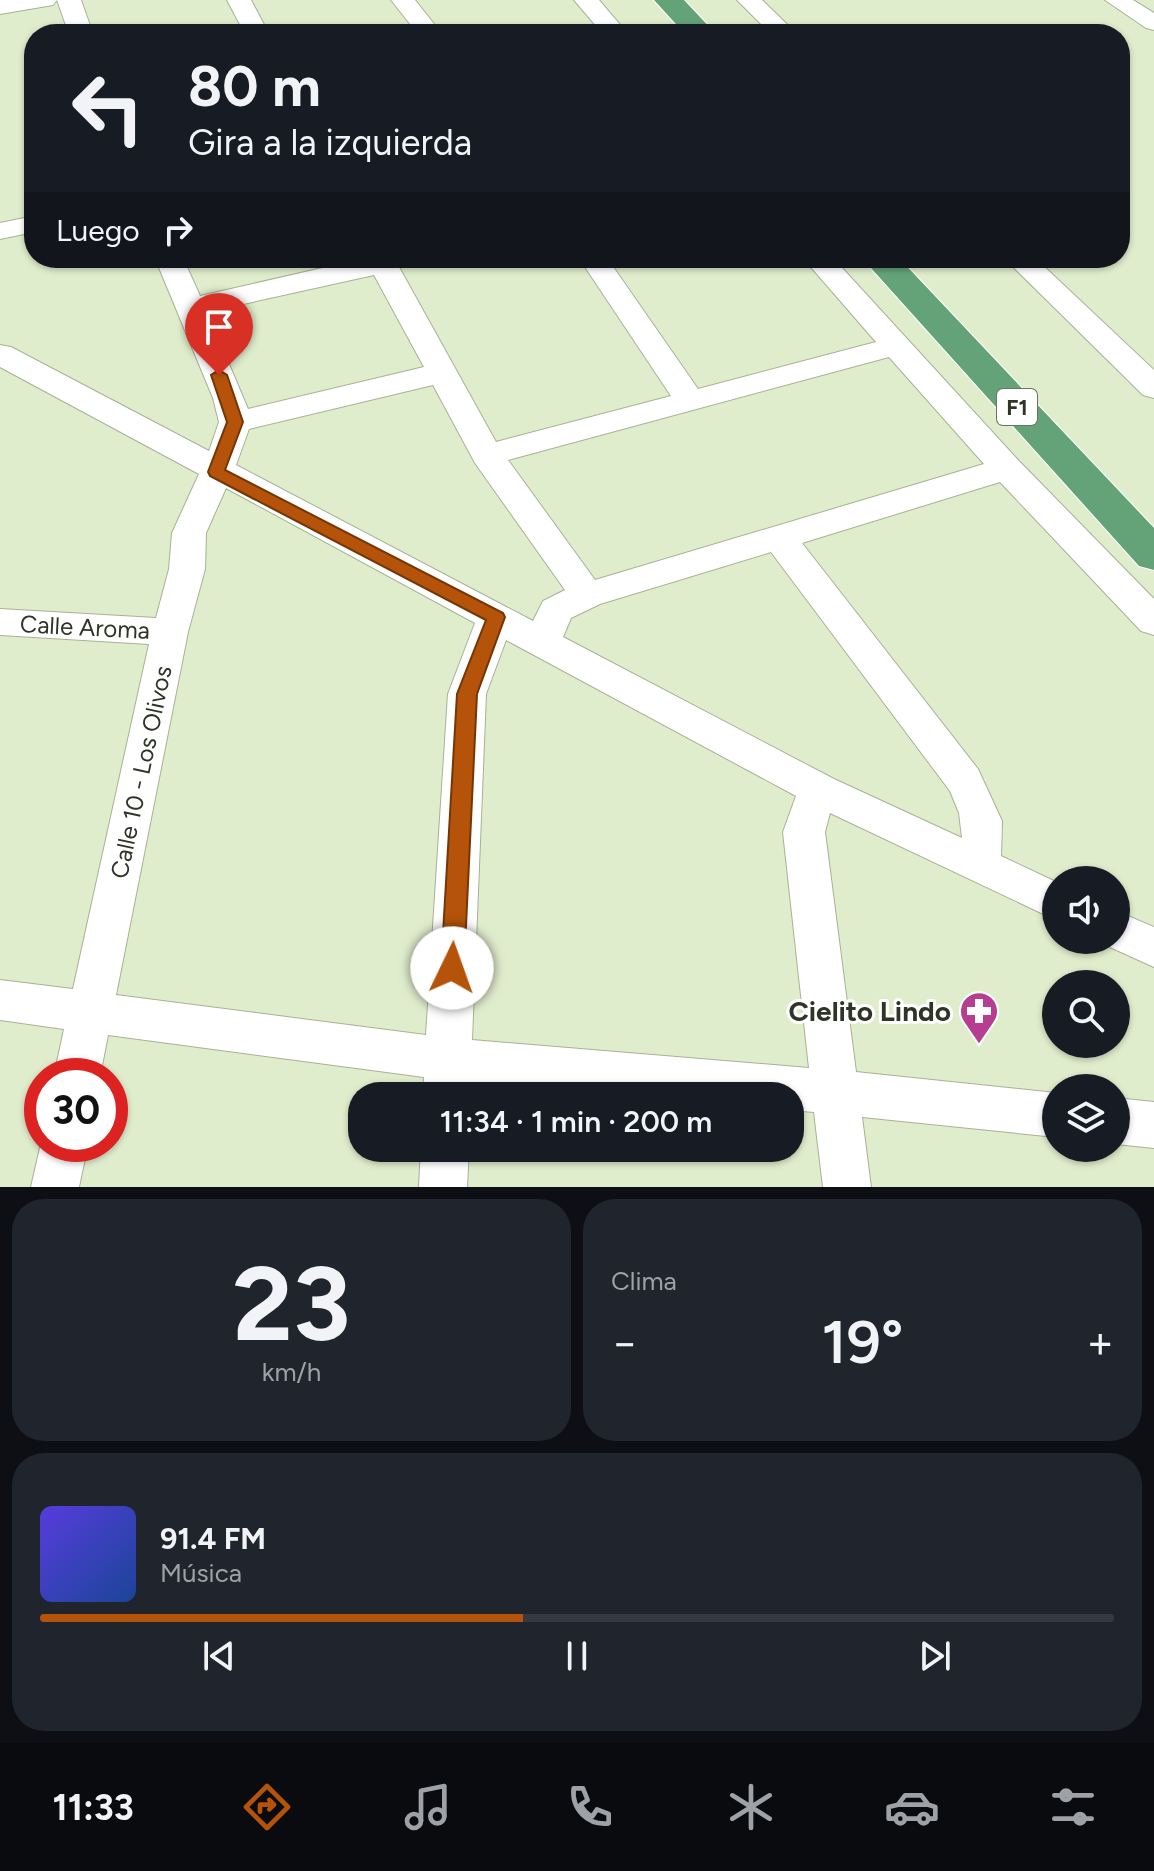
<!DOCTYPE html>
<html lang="es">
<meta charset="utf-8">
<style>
:root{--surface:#171b24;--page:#20242c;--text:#f1f3f6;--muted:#9ea1a6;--line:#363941;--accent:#b45309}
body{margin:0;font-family:Figtree,sans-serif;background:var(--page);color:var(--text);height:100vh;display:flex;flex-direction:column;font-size:30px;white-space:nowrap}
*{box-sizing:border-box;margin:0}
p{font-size:26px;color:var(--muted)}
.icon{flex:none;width:44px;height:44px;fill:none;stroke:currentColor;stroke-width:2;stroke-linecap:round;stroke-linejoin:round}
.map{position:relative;height:1187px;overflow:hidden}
.panel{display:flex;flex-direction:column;gap:12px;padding:12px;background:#0d0f14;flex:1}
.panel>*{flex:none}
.guide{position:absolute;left:24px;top:24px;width:1106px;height:244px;border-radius:32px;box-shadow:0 2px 6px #0004;background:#171b24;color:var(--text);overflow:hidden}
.tools{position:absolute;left:1042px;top:866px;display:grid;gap:16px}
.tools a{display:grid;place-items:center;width:88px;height:88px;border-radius:50%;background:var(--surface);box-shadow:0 2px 6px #0004;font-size:40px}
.speed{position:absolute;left:24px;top:1058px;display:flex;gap:16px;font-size:40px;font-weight:700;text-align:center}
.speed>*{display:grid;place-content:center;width:104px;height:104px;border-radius:50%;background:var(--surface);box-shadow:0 2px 6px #0004;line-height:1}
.speed .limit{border:12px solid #d22;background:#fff;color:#111}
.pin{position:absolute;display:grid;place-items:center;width:68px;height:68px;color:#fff;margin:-82px -34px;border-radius:50% 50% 50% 0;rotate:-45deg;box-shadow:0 0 8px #0007}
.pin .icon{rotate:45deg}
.me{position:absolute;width:88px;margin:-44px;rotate:3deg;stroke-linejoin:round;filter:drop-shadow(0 0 6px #0008)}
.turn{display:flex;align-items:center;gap:28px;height:168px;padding:0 32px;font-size:36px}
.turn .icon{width:104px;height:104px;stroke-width:2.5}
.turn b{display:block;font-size:56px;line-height:68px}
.then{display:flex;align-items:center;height:76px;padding:0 32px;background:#0003;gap:16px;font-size:30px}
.big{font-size:60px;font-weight:600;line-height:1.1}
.panel .card{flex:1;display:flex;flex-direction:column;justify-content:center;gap:12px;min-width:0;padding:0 28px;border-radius:32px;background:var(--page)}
.panel .dial{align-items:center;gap:0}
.dial b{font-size:104px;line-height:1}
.song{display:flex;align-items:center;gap:24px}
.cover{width:96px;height:96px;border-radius:12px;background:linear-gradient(135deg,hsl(250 70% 55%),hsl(220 70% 35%))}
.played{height:8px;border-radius:4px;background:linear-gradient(90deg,var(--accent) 45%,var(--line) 45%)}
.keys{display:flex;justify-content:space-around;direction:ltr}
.heat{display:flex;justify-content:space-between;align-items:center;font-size:44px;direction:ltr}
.panel .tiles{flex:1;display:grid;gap:12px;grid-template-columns:1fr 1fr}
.card:last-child{grid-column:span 2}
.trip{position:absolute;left:348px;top:1082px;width:456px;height:80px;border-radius:32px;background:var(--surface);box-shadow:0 2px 6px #0004;font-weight:600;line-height:80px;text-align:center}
.menu{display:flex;height:128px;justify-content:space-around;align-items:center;background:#090b0e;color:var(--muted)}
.menu .icon{width:56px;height:56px}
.menu .on{color:var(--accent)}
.menu b{font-size:36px;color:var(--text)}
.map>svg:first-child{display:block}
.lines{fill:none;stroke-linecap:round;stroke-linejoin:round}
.minor-casing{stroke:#a6b294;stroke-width:2}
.highway-casing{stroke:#fff;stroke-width:2}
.minor{fill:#fff;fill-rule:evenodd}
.highway{fill:#64a377;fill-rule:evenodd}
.route{fill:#b45309;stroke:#753606;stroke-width:2}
.labels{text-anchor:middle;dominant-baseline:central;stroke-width:6;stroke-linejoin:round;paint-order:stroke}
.shield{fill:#fff;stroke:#6d7168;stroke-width:2}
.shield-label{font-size:22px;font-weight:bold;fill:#2f3428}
.street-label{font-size:24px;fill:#2f3428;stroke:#fff}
.near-poi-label{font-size:28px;font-weight:bold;fill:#2f3428;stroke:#fff;text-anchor:end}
</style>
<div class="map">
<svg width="1154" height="1187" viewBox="0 0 1154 1187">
<rect width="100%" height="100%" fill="#e0edcd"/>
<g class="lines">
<defs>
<path id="minor" d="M0 0H57L53 5 0 14Z
M57 0H81L93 34H69Z
M227 0H251L269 34H245Z
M391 0H415L442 34H418Z
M574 0H599L628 34H603Z
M737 0H762L797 34H771Z
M1105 0H1133L1154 13V30L1146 28Z
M34 216V232L0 239V223Z
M155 258H183L200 296 366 258H394L496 442 671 396 579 258H607L698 389 876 342 803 258H833L1019 461 1154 599V635L1141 631 1000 482 802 543 978 769 1002 821 1001 856 1056 882V920L830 813 825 832 856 1072 1056 1093V1137L862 1117 871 1187H823L814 1112 790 1110V1096H628L470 1082 469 1096H423L424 1077 108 1035 100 1076H54L64 1029 0 1020V980L73 989 149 644 0 635V609L156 618 169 569 172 533 199 474 0 367V345L11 347 209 451 219 422 213 398ZM374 275 424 367 248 409 207 312ZM889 357 984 464 595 580 508 460ZM433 385 475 463 565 590 543 601 533 621 236 465 249 429ZM226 488 475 623 448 694 426 1035 116 995 188 632 205 569 206 533ZM771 552 950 791 959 813 962 838 834 779 563 637 571 618 600 604ZM506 640 796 796 783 832 809 1068 472 1040 486 694Z
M1004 258H1035L1154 370V398L1143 395Z
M1116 911 1154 927V967L1101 943 1099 940H1116Z
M1116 1098 1154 1102V1148L1116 1144Z
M42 1139V1144H88L79 1187H31Z
M421 1148H469L467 1187H419Z"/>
<path id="highway" d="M654 0H684L716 34H685Z
M862 258H899L1154 528V570L1139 566Z"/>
</defs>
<use href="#minor" class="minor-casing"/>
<use href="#highway" class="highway-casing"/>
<use href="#minor" class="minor"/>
<use href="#highway" class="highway"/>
</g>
<path class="route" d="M219 370 227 375 243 422 225 470 503 613 505 617 477 694 464 968 460 975 452 978 445 975 441 968 457 694 486 620 210 476 208 472 227 422 211 375Z"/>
<defs>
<symbol id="pharmacy-pin" viewBox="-11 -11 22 30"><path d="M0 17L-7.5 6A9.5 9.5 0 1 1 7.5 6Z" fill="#b73d90" stroke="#fff"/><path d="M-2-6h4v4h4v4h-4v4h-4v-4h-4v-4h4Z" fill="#fff"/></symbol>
</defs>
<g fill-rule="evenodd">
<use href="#pharmacy-pin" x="957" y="989" width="44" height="60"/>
</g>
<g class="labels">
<rect class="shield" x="997" y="389" width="40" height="36" rx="6"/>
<g class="shield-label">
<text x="1017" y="407">F1</text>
</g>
<g class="street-label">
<text transform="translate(85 627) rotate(3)">Calle Aroma</text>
<text transform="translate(141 772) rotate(-78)">Calle 10 - Los Olivos</text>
</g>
<g class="near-poi-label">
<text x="951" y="1011">Cielito Lindo</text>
</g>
</g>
</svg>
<div class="tools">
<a><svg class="icon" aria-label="sound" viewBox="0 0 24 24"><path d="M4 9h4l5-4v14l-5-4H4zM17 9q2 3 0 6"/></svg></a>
<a><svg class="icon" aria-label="search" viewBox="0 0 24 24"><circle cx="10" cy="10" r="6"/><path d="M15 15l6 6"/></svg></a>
<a><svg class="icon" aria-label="layers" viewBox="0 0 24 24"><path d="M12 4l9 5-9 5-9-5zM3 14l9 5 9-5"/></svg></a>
</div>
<div class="speed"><div class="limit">30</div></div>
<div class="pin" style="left:219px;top:375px;background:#d93025"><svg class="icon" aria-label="arrive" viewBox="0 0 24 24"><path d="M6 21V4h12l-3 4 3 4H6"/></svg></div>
<svg class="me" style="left:452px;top:968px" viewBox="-20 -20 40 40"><circle r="19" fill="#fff"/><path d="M0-13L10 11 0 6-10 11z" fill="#b45309"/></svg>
<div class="trip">11:34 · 1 min · 200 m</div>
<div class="guide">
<div class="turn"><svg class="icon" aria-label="left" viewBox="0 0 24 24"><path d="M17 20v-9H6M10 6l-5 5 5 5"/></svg><div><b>80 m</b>Gira a la izquierda</div></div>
<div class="then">Luego<svg class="icon" aria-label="right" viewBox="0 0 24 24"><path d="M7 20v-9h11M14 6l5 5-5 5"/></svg></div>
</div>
</div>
<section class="panel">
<div class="tiles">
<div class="card dial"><b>23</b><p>km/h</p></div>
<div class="card"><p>Clima</p>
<div class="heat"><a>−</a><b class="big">19°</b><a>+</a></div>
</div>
<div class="card">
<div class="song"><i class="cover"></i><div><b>91.4 FM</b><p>Música</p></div></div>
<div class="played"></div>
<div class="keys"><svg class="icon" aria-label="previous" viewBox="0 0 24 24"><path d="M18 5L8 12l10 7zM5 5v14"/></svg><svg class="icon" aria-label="pause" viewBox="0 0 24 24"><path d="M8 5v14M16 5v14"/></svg><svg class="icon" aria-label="next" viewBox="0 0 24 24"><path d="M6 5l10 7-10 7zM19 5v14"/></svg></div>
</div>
</div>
</section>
<nav class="menu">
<b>11:33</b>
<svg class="icon on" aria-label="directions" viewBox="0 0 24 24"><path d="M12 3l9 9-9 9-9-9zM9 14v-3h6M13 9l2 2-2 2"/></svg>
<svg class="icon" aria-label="music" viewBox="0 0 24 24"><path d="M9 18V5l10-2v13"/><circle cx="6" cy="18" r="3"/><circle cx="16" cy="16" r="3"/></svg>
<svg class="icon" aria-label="phone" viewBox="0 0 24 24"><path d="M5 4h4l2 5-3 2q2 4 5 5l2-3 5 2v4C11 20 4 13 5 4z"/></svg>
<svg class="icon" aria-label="climate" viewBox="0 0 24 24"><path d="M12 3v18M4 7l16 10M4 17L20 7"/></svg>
<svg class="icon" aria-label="car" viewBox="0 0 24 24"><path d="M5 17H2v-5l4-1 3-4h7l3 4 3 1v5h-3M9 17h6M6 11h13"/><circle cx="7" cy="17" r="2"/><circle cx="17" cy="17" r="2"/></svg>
<svg class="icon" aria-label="filters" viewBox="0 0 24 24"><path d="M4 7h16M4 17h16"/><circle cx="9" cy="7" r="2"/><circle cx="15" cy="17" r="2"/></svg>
</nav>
